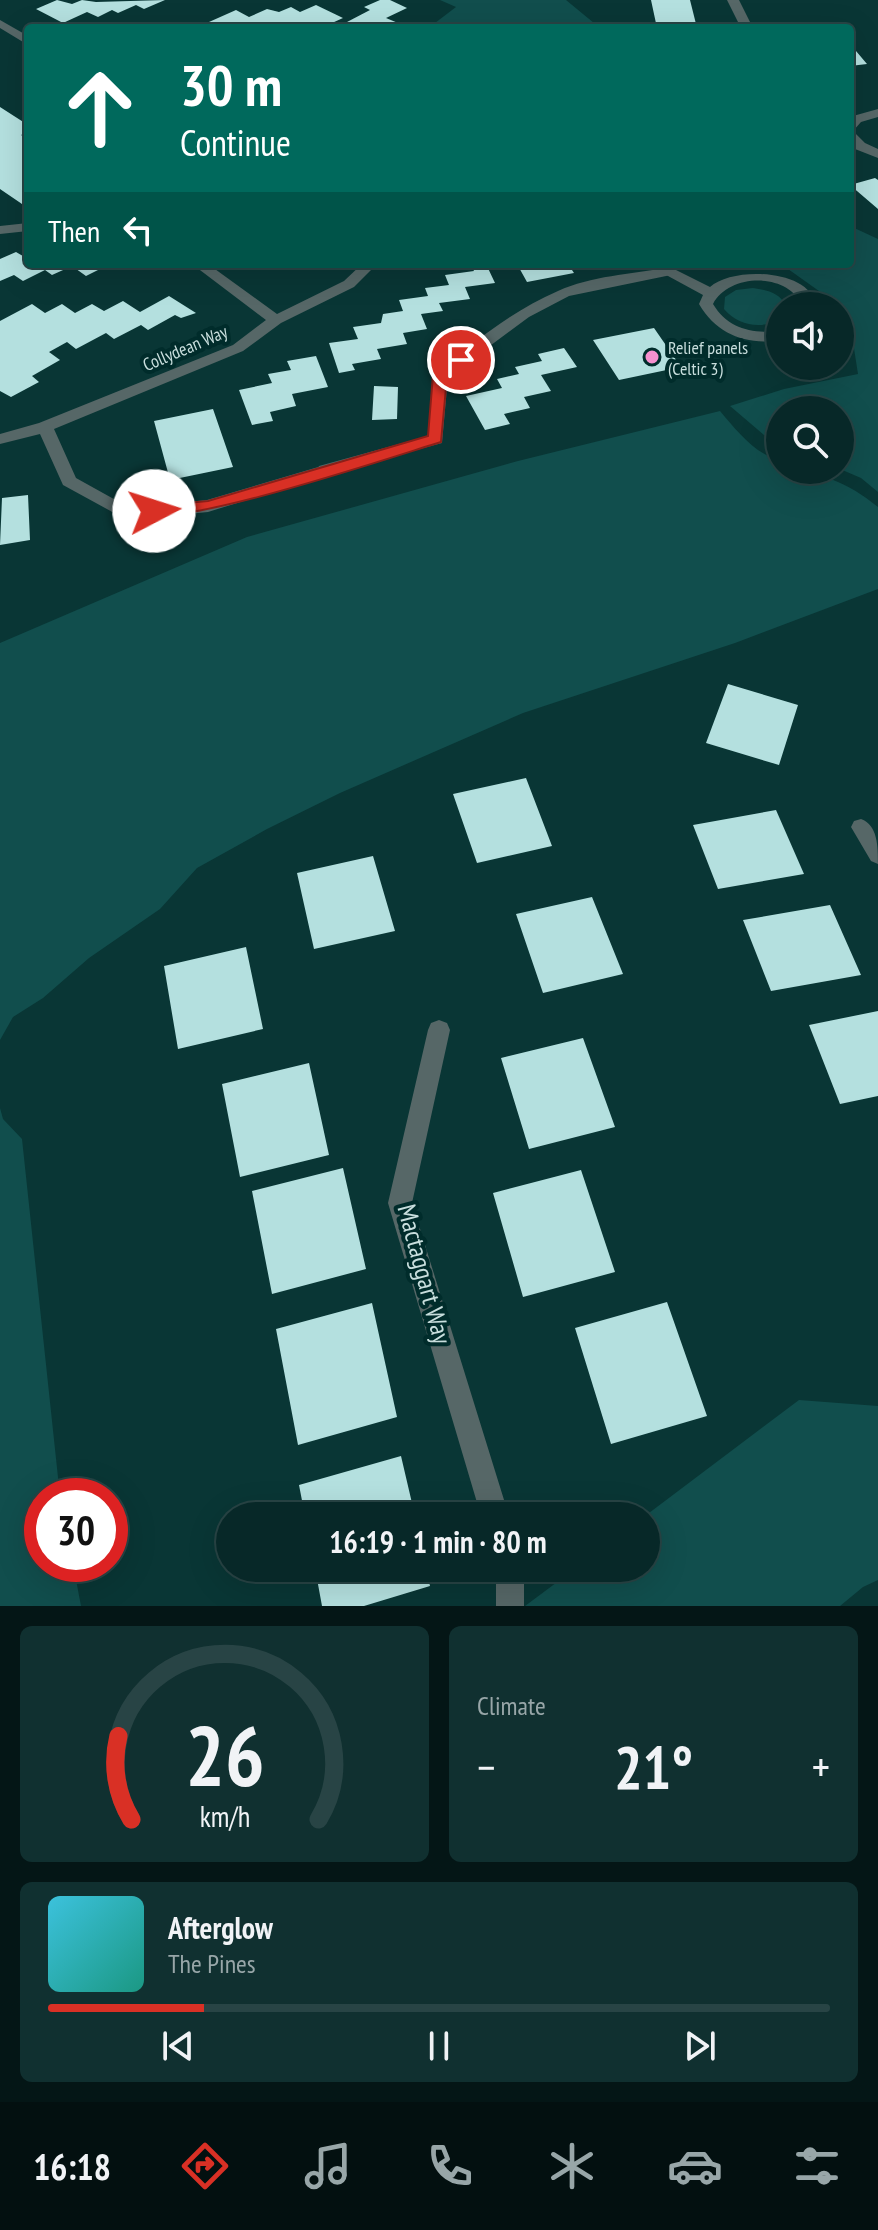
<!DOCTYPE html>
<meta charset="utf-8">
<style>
:root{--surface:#072828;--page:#103030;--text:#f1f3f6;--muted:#98a6a8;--line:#284445;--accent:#d93025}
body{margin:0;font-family:"PT Sans Narrow",sans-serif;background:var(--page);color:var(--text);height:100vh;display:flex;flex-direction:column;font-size:30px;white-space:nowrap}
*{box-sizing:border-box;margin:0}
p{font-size:26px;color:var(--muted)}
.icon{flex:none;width:44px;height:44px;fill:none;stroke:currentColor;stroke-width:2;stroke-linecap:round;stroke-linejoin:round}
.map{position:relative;height:1606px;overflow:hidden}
.panel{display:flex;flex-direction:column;gap:20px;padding:20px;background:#041616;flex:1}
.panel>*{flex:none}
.top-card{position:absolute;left:24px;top:24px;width:830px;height:244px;border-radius:8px;box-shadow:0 8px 32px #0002,0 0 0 2px var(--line);background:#00695c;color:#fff;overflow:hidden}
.tools{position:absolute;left:766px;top:292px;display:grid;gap:16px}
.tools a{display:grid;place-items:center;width:88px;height:88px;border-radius:50%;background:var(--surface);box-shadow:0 8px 32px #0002,0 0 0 2px var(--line);font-size:40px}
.speed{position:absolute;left:24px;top:1478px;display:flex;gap:16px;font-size:40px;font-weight:700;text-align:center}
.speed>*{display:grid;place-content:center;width:104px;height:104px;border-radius:50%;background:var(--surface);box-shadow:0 8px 32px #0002,0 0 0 2px var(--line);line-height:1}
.speed .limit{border:12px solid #d22;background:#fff;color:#111}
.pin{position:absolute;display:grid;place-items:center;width:68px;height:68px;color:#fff;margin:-34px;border:4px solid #fff;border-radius:50%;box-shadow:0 2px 8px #0007}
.me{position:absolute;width:88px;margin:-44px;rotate:85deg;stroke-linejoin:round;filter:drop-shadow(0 0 6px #0008)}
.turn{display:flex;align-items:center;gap:28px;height:168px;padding:0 24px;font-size:36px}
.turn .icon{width:104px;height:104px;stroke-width:2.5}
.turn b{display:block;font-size:56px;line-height:68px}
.then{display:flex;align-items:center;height:76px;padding:0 24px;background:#0003;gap:16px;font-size:30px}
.big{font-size:60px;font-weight:700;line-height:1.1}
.panel .tile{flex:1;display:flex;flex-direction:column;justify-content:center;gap:12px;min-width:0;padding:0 28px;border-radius:12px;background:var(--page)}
.panel .dial{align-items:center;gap:0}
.dial svg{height:208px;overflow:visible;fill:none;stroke:var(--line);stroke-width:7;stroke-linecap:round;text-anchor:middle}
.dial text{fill:var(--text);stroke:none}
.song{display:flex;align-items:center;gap:24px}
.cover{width:96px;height:96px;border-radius:12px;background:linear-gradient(135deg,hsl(190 70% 55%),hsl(170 70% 35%))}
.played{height:8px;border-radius:4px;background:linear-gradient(90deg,var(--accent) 20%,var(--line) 20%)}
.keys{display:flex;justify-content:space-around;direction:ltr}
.heat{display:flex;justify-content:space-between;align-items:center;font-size:44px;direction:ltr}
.panel .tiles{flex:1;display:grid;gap:20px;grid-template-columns:1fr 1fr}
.tile:last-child{grid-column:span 2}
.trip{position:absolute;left:216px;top:1502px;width:444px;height:80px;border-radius:40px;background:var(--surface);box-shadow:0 8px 32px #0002,0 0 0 2px var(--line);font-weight:700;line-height:80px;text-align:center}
.dock{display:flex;height:128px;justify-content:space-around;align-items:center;background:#031010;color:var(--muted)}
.dock .icon{width:56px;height:56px}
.dock .current{color:var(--accent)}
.dock b{font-size:36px;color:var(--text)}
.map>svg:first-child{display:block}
.green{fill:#114e4d}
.building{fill:#b4e0df}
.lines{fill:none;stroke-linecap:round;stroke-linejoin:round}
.lane{fill:#566767;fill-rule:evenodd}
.street{fill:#566767;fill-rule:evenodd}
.route{fill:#d93025;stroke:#8d1f18;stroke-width:2}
.poi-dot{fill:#f690cf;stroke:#002c2b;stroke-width:3}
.labels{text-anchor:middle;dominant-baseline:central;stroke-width:8;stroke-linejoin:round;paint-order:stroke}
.far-poi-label{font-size:18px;fill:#c8dedd;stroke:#002c2b;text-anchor:start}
.far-street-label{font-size:18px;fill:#c8dedd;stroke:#002c2b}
.near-street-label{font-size:26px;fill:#c8dedd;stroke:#002c2b}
</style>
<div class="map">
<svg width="878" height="1606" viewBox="0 0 878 1606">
<rect width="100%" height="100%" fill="#093635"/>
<path class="green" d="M440 0H566L600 28H438L435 23 456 7Z
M850 226 878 239V492L861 478 840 469V410H780V443L764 435 730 406 784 389 858 374 850 323 840 306 781 264H850Z
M753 288C767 290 780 293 786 306H780V320C761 329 738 326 724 309L725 297 736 290Z
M720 411C737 431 754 453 780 461V470C817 470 849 483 878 507V589L735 643 523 713 340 793 267 829 197 868 160 909 89 958 43 998 13 1017 0 1040V643L247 537 518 461Z
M0 1108 3 1119 22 1139 60 1496H42V1564H73L81 1606H0Z
M799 1400 878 1406V1580L863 1587 840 1606H525L576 1568H646L645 1516Z"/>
<path class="building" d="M57 0 72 4 82 0 96 2 165 0 144 9 136 5 118 13 112 10 98 17 87 12 63 23 36 9Z
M380 0H390L407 8 386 18 410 28H361L347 22 370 10 364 7Z
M651 0H690L697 28H657Z
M316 5 343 18 321 28 200 26 236 10 249 17 267 9 279 12 291 7 300 12Z
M850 43 856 51 867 64 850 66Z
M0 107 28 125V132L21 135 28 139V201L22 204 0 189Z
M875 178 878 180V209L850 185Z
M16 252 28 259V264H110L86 276 72 266 52 275 45 270 23 281 14 275 0 281V259Z
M486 264 495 283 465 287 470 299 439 303 443 311 421 314 427 329 403 333 407 344 377 349 381 359 352 364 355 370 339 373 329 343 358 339 353 327 381 323 383 314 403 311 399 300 428 296 425 288 449 285 445 275 474 271 471 265Z
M517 264H568L574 273 527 282Z
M169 296 196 313 181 318 175 315 148 330 141 325 114 339 106 333 76 349 67 342 49 352 60 360 32 376 39 382 11 397 0 391V321L32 304 45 313 62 304 75 313 92 304 104 311 123 301 140 312Z
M654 328 681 367 619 380 593 340Z
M564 348 577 367 541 375 551 391 524 397 530 408 504 414 510 424 485 430 466 396 502 388 497 379 519 374 515 367 542 361 538 354Z
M316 356 328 387 292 394 296 406 270 412 273 421 252 425 239 390 272 383 268 374 291 370 287 361Z
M374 386 398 387 397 419 372 420Z
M213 409 233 467 170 480 154 421Z
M28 495 30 540 0 545 2 498Z
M728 684 798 705 779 765 706 743Z
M526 778 552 846 477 863 453 794Z
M776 810 804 874 718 889 693 825Z
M373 856 395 931 314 949 297 873Z
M592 897 623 974 543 993 516 914Z
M830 905 861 975 771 991 743 920Z
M246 947 263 1029 178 1049 164 966Z
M878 1011V1096L840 1104 809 1025Z
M583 1038 615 1127 529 1149 501 1058Z
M309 1063 329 1155 240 1177 222 1084Z
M343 1168 366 1269 272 1294 252 1191Z
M581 1170 615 1272 523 1297 493 1193Z
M667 1302 707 1416 611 1444 575 1328Z
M372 1303 397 1417 298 1445 276 1329Z
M401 1456 415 1516H305L299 1485Z
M315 1568H426L430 1586 364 1606H322Z"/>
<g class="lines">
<path class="lane" d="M666 268 671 269V275L569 296 529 317 448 377 442 443 325 475 317 470 319 466 428 436 435 372C474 343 513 310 558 291 591 276 631 274 666 268Z"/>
<path class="street" d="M727 0H739L753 28H741Z
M0 20 28 36V45L0 28Z
M878 109V117L861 122 853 131 865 143 878 149V158L855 149 850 142 853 116Z
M28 223V231L0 234V226Z
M192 264H208L277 314 344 281 362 264H377L354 287 281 323 243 351 54 429 76 478 130 508 207 500 325 465 333 470 331 474 208 512 127 520 63 485 40 434 0 444V434L39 423 233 345 266 320Z
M646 264H664L710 287C733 266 811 269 816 306H802C789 272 729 273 713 304 728 329 753 334 780 331V341C745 344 717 335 699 304L703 295Z
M861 819C878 825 878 847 878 864L871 861 851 827 854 821Z
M439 1020 447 1023 450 1030 412 1203 509 1516H481L388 1203 428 1030 431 1023Z
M496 1568H524V1606H496Z"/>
</g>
<path class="route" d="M461 356 468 360 447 377 441 442C401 454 167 533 147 511L154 506 208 501 428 436 433 375Z"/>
<circle class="poi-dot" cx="652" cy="357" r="8"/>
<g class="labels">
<g class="far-poi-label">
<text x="668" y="347">Relief panels<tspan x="668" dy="21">(Celtic 3)</tspan></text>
</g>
<g class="far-street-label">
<text transform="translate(185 348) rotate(-23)">Collydean Way</text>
</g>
<g class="near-street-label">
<text transform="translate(425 1274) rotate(75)">Mactaggart Way</text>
</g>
</g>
</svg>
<div class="tools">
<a><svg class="icon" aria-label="sound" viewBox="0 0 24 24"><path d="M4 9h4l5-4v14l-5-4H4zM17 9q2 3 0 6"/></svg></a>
<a><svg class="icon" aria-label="search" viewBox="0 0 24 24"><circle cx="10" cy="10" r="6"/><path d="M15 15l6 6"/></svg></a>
</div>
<div class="speed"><div class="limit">30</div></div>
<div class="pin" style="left:461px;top:360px;background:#d93025"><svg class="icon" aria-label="arrive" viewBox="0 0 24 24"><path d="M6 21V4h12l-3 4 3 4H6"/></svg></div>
<svg class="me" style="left:154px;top:511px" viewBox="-20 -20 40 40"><circle r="19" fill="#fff"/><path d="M0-13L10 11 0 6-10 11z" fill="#d93025"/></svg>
<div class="trip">16:19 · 1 min · 80 m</div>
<div class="top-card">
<div class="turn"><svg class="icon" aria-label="ahead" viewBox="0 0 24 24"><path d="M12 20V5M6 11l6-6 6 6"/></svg><div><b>30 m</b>Continue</div></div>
<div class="then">Then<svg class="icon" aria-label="left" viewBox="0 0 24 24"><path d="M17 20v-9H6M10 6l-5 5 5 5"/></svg></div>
</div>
</div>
<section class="panel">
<div class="tiles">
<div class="tile dial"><svg viewBox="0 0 100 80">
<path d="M14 69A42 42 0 1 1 86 69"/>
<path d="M14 69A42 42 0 0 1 9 37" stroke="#d93025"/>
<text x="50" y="56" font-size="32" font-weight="700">26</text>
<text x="50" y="72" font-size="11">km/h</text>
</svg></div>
<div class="tile"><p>Climate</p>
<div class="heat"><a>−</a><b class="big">21°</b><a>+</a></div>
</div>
<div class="tile">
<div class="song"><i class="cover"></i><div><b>Afterglow</b><p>The Pines</p></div></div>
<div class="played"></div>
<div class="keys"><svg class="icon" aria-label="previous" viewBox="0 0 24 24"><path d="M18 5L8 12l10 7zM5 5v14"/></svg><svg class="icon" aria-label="pause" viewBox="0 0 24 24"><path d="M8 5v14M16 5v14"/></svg><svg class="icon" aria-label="next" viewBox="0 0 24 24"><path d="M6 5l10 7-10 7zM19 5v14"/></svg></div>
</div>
</div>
</section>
<nav class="dock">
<b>16:18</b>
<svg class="icon current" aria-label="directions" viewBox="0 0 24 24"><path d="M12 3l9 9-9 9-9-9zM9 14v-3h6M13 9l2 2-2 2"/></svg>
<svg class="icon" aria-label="music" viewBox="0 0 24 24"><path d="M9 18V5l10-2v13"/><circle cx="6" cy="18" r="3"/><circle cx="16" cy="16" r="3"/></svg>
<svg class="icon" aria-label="phone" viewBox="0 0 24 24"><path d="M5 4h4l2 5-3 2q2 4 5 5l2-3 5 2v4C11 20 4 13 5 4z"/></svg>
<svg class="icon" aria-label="climate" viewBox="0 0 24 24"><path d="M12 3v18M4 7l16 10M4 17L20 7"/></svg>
<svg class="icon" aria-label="car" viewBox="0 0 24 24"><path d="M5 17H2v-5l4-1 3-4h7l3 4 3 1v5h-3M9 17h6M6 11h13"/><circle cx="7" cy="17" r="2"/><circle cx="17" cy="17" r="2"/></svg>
<svg class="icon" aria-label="filters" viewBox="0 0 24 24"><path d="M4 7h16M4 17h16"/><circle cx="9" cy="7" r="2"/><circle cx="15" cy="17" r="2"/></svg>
</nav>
